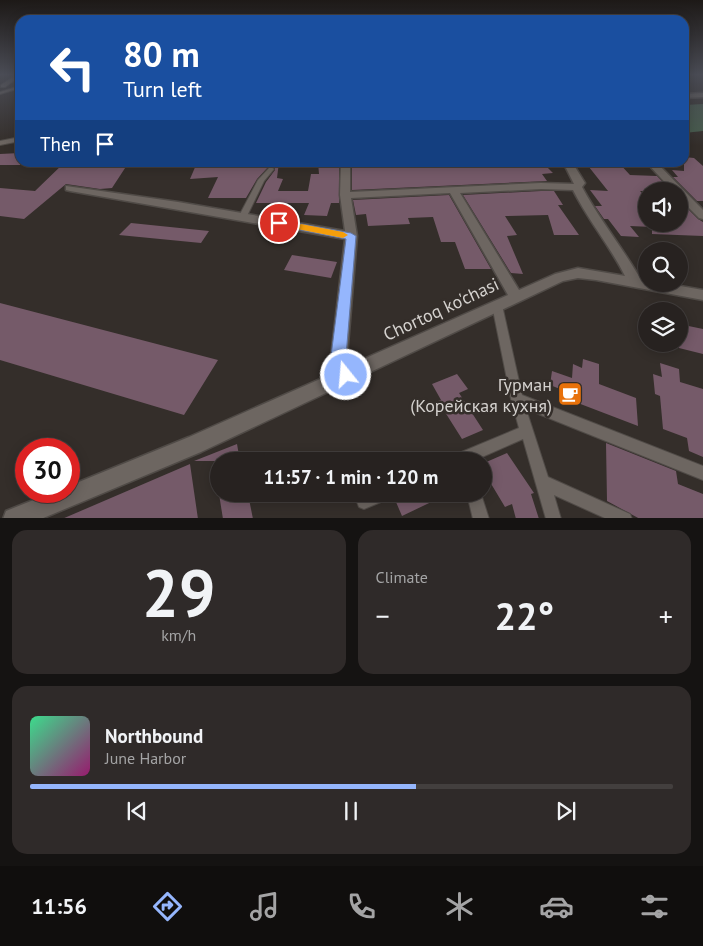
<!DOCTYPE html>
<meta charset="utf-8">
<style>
:root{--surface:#272220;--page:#2f2a29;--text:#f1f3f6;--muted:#a4a4a5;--line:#433f3e;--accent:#95b6fd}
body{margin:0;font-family:"PT Sans",sans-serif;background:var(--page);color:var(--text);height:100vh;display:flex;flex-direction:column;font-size:19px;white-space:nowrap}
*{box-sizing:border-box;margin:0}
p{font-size:16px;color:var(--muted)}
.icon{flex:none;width:28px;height:28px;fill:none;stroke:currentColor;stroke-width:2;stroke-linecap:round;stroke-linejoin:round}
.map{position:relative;height:518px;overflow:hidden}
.details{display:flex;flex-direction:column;gap:12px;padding:12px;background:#151312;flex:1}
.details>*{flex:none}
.top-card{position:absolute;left:15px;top:15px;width:674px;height:152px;border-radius:15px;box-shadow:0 2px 12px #0003,0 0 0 1px var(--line);background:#1a4fa0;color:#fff;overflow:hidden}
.tools{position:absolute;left:638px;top:182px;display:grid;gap:10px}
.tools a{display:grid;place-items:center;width:50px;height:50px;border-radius:50%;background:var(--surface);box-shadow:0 2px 12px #0003,0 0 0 1px var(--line);font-size:25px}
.speed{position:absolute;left:15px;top:438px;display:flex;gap:10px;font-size:25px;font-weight:700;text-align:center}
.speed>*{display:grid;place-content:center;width:65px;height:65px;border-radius:50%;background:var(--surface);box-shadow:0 2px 12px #0003,0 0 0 1px var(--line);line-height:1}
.speed .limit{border:8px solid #d22;background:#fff;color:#111}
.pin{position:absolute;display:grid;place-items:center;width:42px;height:42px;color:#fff;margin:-21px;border:2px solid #fff;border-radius:50%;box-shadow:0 1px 5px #0007}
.me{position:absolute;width:55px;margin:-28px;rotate:343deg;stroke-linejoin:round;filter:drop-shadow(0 0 4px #0008)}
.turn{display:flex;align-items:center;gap:18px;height:105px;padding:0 25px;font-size:22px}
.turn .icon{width:65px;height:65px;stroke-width:2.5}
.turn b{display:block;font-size:35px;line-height:42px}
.then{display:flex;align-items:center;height:48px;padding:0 25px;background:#0003;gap:10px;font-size:19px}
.big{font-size:38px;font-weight:600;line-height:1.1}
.details .card{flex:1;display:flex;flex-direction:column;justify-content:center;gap:8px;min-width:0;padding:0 18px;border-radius:15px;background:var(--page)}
.details .dial{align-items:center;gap:0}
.dial b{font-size:65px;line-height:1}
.song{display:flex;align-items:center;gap:15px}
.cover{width:60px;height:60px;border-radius:8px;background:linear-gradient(135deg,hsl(150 70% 55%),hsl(320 70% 35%))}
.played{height:5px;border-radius:2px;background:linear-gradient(90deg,var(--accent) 60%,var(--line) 60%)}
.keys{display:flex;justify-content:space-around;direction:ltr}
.heat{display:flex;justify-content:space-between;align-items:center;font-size:28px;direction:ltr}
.details .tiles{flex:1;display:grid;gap:12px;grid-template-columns:1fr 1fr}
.card:last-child{grid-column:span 2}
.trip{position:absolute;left:210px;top:452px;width:282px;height:50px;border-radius:25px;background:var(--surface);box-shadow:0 2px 12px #0003,0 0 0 1px var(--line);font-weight:600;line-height:50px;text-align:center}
.tabs{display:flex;height:80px;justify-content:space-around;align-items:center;background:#100e0d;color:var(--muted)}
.tabs .icon{width:35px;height:35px}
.tabs .selected{color:var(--accent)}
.tabs b{font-size:22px;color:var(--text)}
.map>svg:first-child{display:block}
.green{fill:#475d4c}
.building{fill:#755a69}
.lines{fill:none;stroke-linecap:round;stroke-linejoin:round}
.service-casing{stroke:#504b47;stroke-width:2}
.minor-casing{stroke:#504b47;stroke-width:3}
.tertiary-casing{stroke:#504b47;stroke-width:3}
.service{fill:#6d6661;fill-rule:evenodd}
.minor{fill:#6d6661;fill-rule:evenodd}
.tertiary{fill:#6d6661;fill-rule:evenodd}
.route{fill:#95b6fd;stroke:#6176a4}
.slow{fill:#f59e0b}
.labels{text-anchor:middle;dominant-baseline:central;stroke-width:5;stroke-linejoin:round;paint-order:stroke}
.near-street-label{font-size:18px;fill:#d4d1ce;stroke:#342e2a}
.near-poi-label{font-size:18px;fill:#d4d1ce;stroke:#342e2a;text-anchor:end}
</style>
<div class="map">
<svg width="703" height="519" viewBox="0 0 703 519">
<rect width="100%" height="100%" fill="#342e2a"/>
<path class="green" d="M703 104V131L684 133V105Z"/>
<path class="building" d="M20 153V165H0V154Z
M684 157 694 158 703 166V201H697L673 177H678L672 170 684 171Z
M65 162H129L112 188 100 189 66 184 24 219 0 216V188L35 191Z
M216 162H279L277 178 283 179 278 191H308L311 174H319L318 162H339V203H331L327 216 304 215 309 203H256L266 182 275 170V167L270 165 257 179 246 198H208L218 177 190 179 196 165Z
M352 162H408L412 168 439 167 437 162H484V165L542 162 553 173 542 174 547 181 352 190Z
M585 162H618L630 175 657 176 671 191H640L646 197V224H679V200L698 219 703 222V236L652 234V227L630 226 639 237 621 236 608 219H604L595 206H602L590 190 608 191Z
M541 191H554L563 205H558L579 235H554L548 215 505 216 517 235 507 236 523 274 511 273 463 195Z
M449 195 491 269H465L455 242H441L433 217 408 218 410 224 368 226 366 214 356 215 353 200Z
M131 223 209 231 201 243 119 235Z
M292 255 337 262 331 278 284 270Z
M0 303 218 360 184 415 0 360Z
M679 324 703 329V354L679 348Z
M583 359 599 364V384L636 398 638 426 570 400V393L550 385 552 371 572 378 573 364 582 368Z
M660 363 679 369 680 382 703 389V457L689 451 687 438 663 429 660 396 655 394 653 374 662 377Z
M457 374 468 389 459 393 483 430 462 439 438 401 441 400 432 384Z
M606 443 676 471 678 484 703 494V519H640L607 501Z
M237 444 240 461H194Z
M507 453 534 493 531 494 539 519H516L512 504 505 507 484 472V463Z
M190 464 198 519H62Z
M219 494H248L253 519H223Z
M414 494H448L402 516 396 502Z"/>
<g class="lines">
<defs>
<path id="service" d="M18 74H20V76L5 87H1V85Z
M20 86V88L0 94V92Z
M20 137V141L0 145V141Z
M271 167 274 169 264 181 247 216 246 218H240L239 216 258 180 269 168Z
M497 301 501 302 502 305 522 395 703 466V480L526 409 548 477 630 514 632 519H607L554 495 561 519H546L523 439 473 461H450L452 456 519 428 511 399 492 305 493 302Z
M366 494H390L388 499 364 509 359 507 357 502 359 497Z
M467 494H481L489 519H473Z"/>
<path id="minor" d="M341 162H350V192L541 183 574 184 563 162H572L585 183 582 187C599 219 622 247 640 278L646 280V284H669L703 290V300L596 280 578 278 563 281 201 452 41 519H3L6 511 56 491H69V486L189 437 336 372 331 357 345 239 70 191 66 190V186L178 202 345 231 340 195ZM541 189 573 190C588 220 610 246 625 276L578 268 555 274 519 290 460 193ZM450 193 508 295 350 365 347 357 357 236 351 198Z
M646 162H656L703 210V219L699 218 679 198V191H673Z"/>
<path id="tertiary" d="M703 93V97L684 98V94Z"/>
</defs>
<use href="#service" class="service-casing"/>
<use href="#minor" class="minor-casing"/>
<use href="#tertiary" class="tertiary-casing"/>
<use href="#service" class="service"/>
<use href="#minor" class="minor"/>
<use href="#tertiary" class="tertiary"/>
</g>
<linearGradient id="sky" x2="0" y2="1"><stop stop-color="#1d1917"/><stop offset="0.51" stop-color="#4a4c55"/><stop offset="1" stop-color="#4a4c55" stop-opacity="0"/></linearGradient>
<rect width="703" height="146" fill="url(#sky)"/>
<path class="route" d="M279 220 351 233 356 236 346 356 354 375 352 380 346 382 341 380 331 356 346 239 276 225V221Z"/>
<path class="slow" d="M301 224 343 232 348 235 343 238 297 229 296 227Z"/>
<defs>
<symbol id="cafe-square" viewBox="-11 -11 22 22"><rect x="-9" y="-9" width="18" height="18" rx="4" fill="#e8710a" stroke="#342e2a"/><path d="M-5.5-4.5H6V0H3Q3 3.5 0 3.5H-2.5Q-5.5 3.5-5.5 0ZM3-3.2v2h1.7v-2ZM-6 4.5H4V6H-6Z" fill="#fff"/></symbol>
</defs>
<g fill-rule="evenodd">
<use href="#cafe-square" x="556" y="380" width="28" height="28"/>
</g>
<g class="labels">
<g class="near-street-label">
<text transform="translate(441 309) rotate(-25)">Chortoq ko'chasi</text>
</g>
<g class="near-poi-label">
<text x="552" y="384">Гурман<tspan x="552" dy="21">(Корейская кухня)</tspan></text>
</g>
</g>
</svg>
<div class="tools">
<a><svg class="icon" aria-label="sound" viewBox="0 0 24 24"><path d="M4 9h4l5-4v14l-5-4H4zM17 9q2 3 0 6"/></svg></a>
<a><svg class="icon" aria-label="search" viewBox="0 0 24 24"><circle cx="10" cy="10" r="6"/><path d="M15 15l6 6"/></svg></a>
<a><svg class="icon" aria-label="layers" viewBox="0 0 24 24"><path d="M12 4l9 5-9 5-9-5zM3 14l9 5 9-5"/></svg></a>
</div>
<div class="speed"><div class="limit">30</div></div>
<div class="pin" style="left:279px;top:223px;background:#d93025"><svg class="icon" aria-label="arrive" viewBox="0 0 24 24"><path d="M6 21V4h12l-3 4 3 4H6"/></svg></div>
<svg class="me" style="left:346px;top:375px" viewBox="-20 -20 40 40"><circle r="17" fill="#95b6fd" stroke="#fff" stroke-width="3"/><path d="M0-11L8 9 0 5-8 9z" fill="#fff"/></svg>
<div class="trip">11:57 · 1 min · 120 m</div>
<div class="top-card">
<div class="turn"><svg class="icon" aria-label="left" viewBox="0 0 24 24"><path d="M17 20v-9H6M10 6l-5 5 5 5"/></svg><div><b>80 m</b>Turn left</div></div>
<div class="then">Then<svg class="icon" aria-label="arrive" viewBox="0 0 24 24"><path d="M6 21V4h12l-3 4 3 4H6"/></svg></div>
</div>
</div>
<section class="details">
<div class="tiles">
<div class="card dial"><b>29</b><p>km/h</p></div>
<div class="card"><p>Climate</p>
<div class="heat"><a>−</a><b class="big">22°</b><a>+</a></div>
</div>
<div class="card">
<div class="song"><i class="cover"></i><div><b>Northbound</b><p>June Harbor</p></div></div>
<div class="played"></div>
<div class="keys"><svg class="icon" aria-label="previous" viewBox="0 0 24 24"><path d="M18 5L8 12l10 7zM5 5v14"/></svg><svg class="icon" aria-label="pause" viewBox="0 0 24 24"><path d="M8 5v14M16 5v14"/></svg><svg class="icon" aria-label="next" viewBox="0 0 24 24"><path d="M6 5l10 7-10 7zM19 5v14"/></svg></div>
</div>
</div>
</section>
<nav class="tabs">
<b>11:56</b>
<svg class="icon selected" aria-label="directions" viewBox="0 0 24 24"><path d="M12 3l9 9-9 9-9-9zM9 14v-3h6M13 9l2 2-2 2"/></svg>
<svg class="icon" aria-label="music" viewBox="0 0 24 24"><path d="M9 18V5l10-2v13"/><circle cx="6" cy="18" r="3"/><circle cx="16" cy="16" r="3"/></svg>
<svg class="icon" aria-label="phone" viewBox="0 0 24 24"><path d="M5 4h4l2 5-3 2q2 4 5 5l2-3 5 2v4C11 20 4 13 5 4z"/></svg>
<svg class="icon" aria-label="climate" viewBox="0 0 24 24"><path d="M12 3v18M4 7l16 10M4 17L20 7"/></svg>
<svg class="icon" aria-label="car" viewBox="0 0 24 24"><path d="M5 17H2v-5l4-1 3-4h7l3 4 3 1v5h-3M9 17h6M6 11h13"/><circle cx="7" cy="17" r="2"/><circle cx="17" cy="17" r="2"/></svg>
<svg class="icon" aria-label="filters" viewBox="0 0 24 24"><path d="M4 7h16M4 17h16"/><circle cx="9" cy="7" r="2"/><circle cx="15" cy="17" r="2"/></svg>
</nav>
